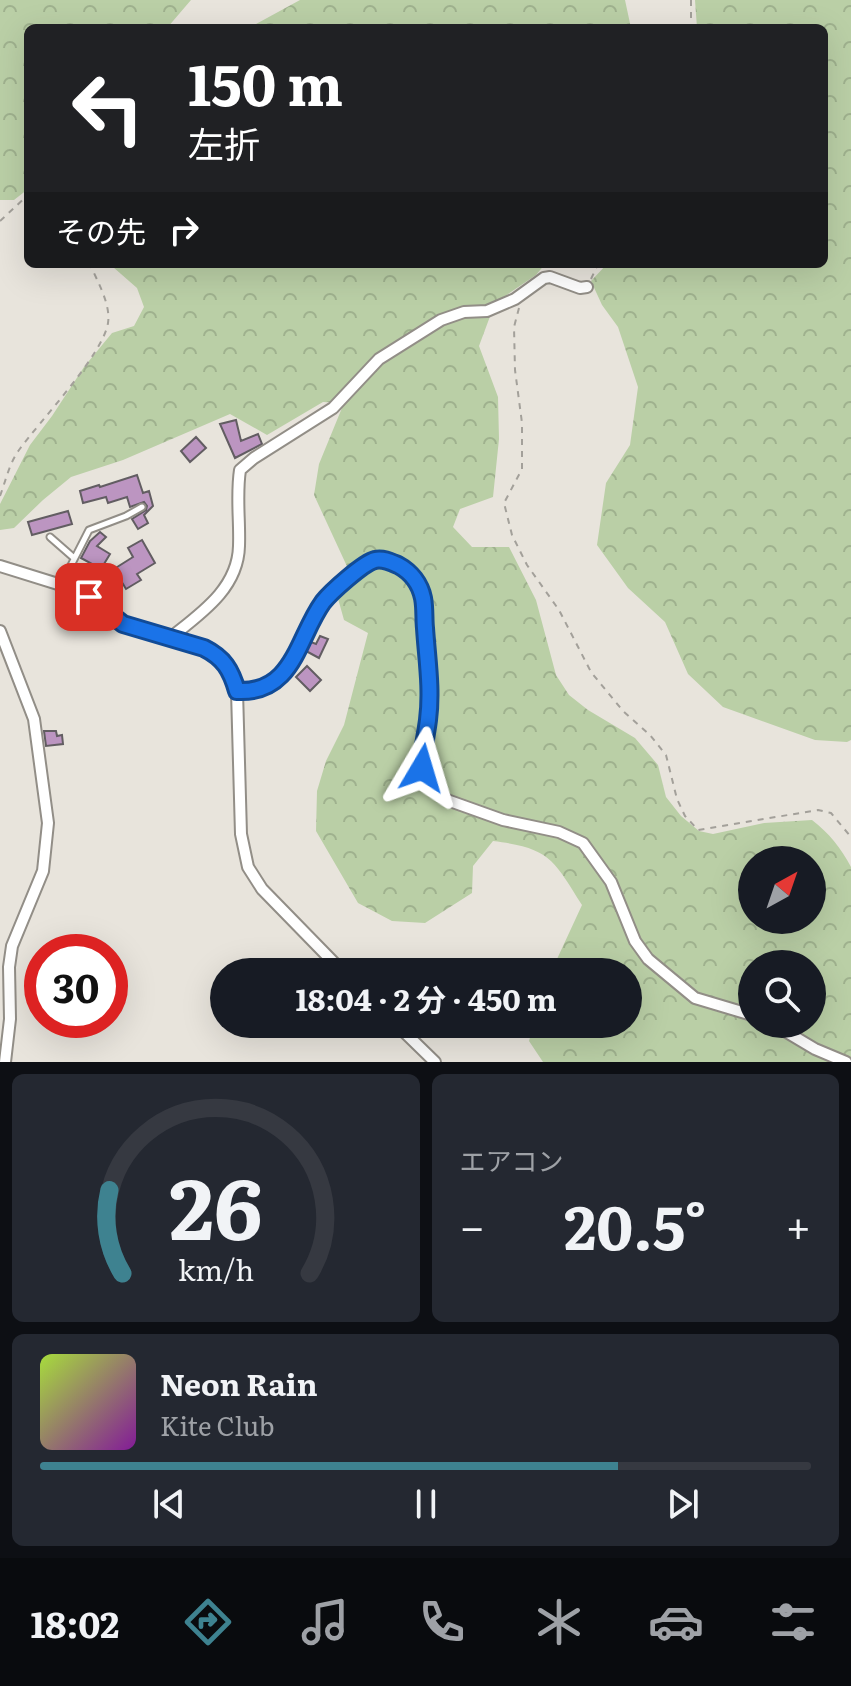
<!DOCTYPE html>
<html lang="ja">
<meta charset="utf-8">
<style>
:root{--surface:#171b24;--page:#242831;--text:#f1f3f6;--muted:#9ea1a6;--line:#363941;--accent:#3e8290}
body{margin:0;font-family:Literata,"Noto Sans JP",serif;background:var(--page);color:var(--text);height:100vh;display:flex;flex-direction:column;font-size:30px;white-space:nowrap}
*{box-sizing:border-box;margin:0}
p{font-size:26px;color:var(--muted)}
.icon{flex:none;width:44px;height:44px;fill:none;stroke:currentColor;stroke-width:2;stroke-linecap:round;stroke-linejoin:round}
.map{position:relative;height:1062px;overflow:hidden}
.details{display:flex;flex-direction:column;gap:12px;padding:12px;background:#0d0f14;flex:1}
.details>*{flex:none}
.banner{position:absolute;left:24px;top:24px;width:804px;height:244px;border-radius:12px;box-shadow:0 8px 32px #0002;background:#202124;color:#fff;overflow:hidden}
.needle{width:52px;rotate:40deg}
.buttons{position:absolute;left:738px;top:846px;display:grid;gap:16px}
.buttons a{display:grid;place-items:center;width:88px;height:88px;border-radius:50%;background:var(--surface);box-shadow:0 8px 32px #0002;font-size:40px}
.speed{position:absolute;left:24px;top:934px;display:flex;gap:16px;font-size:40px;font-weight:700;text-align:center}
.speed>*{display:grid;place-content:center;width:104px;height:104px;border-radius:50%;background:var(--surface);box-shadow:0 8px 32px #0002;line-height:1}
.speed .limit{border:12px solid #d22;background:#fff;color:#111}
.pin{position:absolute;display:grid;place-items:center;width:68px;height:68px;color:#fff;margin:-34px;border-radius:16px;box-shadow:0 4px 12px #0006}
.me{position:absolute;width:88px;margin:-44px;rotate:7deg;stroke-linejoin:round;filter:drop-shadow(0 0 6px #0008)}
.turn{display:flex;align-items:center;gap:28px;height:168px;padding:0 32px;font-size:36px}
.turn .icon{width:104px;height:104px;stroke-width:2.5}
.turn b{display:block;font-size:56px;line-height:68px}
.then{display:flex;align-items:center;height:76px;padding:0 32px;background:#0003;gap:16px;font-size:30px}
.big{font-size:60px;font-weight:700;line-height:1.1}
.details .widget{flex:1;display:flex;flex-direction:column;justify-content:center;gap:12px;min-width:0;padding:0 28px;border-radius:12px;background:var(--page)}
.details .dial{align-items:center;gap:0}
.dial svg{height:208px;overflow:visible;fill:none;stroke:var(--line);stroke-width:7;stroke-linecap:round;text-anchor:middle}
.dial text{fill:var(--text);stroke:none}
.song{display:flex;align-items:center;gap:24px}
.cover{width:96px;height:96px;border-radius:12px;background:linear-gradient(135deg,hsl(80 70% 55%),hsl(290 70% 35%))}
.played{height:8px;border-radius:4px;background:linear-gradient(90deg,var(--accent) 75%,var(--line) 75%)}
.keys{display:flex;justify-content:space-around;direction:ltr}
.heat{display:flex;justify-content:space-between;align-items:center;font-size:44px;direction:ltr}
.details .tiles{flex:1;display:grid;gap:12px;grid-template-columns:1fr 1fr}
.widget:last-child{grid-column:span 2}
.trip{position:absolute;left:210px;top:958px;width:432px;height:80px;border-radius:40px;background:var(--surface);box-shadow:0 8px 32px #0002;font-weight:700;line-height:80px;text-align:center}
.menu{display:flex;height:128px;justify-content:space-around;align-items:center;background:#090b0e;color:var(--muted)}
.menu .icon{width:56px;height:56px}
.menu .selected{color:var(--accent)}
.menu b{font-size:36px;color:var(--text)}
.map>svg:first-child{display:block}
.forest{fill:url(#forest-crowns);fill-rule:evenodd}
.building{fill:#bc95c1;stroke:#625d62;stroke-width:2}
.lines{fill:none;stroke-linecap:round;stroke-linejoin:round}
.service-casing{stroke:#928e87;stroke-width:9}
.minor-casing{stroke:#928e87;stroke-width:14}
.path{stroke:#a3a09a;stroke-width:2;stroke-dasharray:6 6;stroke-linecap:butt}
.service{stroke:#fff;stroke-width:5}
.minor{stroke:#fff;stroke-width:10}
.route-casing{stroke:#114b97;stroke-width:20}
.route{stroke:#1a73e8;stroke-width:14}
</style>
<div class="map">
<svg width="851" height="1062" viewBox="0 0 851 1062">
<defs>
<pattern id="forest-crowns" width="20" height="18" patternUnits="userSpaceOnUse" patternTransform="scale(2)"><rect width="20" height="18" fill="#bacfa6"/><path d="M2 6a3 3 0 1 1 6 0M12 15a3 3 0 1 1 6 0" fill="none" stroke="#9fb18e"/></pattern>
</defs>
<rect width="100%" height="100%" fill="#e8e4dc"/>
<path class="forest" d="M0 0H191L167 28H28V189L14 200H0Z
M300 0H625L631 28H254L256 24Z
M695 0H851V740L847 742 815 740 723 707 688 674 665 622 628 588 597 545 606 483 630 445 638 387 618 327 602 305 591 281 607 264H824V28H697Z
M112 264H545L536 275 495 303 479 346 498 397 499 439 493 497 460 509 453 527 472 547H509L536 600 556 675 569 695 588 710 635 738 658 765 666 797 681 816 699 831 713 834 764 823 812 820C829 833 841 848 851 867V1062H543L529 1041 534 1024H628V972H551L582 905C553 859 550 848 493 841L473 866 472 893 425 923 392 921 358 903 316 831 317 791 326 761 344 725 368 633 344 620 337 595 351 575 314 495 319 464 344 403 323 402 267 435 230 414 123 460 71 477 43 500 14 528 0 530V504L30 445 52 416 84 367 112 333 134 326 144 307 137 288 113 267ZM752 860H812V920H752ZM752 964H812V1024H752Z"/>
<path class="building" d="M236 420 241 441 258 434 262 444 235 458 220 424Z
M196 437 206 448 190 462 181 451Z
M137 475 143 493 149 491 153 506 144 515 148 523 138 529 132 519 146 510 147 506 144 502 130 507 127 497 108 503 106 497 83 503 80 491 99 485 100 487Z
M68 511 72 524 32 535 28 522Z
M100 532 106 537 97 546 110 554 101 569 81 558 90 541Z
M142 540 155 563 137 574 141 580 126 589 114 569 133 557 128 548Z
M320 636 328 639 319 658 306 651 311 642 316 644Z
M307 666 321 680 310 691 296 677Z
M44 731H56L57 736 62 735 63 744 46 746Z"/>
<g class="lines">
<defs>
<path id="service" d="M50 537 74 558
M62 583 89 530 126 516 142 507"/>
<path id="minor" d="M0 566 74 589 89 597 123 624 204 648 216 654 227 665 237 691 241 834 248 867 262 889 343 972
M0 631 34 719 48 823 43 871 12 946 9 967 10 1019 5 1062
M170 638C200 614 238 589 239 546 240 520 236 496 240 470L254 458 333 408 379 359 441 320 464 312 487 311 515 299 544 278 550 277 580 288 587 287
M237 691C297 695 296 635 325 600 337 586 354 575 368 563L373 560H386L402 567 414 579 423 598 430 675 428 718 422 752V768L430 785 447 800 503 820 559 832 583 843 611 882 635 941 648 959 695 998 752 1015
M396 1024 435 1062
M773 1024 815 1049 846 1062"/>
</defs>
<use href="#service" class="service-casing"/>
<use href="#minor" class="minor-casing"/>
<path class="path" d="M691 0V28
M0 221 28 195
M591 279 598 264
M519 308 514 327 515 370 522 423V469L504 503 512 535 527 565 559 610 591 672 623 711 650 735 666 755 677 799 685 816 698 830 818 810 831 813 851 837
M0 496C6 480 9 464 19 450 39 422 103 355 108 323 111 304 97 281 90 264"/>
<use href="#service" class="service"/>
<use href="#minor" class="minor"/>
</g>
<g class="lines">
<defs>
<path id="route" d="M89 597 123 624 204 648C224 658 231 670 237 691 294 694 297 638 323 602 331 592 363 563 375 560 383 558 391 562 398 565 411 572 420 584 423 598 425 608 424 619 425 628 427 659 432 689 428 720 426 736 422 751 422 768"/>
</defs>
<use href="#route" class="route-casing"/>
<use href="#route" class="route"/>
</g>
</svg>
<div class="buttons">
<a><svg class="needle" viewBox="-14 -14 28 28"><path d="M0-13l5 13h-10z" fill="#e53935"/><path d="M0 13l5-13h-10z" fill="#9ea1a6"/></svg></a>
<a><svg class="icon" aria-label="search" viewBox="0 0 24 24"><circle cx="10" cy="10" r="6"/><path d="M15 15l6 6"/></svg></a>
</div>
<div class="speed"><div class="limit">30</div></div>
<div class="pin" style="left:89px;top:597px;background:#d93025"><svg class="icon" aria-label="arrive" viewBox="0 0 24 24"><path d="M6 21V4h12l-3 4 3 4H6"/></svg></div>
<svg class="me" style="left:422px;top:768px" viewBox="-20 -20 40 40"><path d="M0-17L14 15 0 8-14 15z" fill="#1a73e8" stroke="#fff" stroke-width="4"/></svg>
<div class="trip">18:04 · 2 分 · 450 m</div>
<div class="banner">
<div class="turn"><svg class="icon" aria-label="left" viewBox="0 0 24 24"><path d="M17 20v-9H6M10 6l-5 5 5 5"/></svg><div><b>150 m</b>左折</div></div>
<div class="then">その先<svg class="icon" aria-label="right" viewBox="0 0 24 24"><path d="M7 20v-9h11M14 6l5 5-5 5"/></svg></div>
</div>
</div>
<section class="details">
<div class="tiles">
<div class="widget dial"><svg viewBox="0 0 100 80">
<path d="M14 69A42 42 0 1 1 86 69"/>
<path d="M14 69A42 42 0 0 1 9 37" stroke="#3e8290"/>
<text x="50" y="56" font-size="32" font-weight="700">26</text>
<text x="50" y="72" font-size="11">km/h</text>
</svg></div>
<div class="widget"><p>エアコン</p>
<div class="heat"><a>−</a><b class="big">20.5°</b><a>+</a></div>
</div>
<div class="widget">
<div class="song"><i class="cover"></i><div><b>Neon Rain</b><p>Kite Club</p></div></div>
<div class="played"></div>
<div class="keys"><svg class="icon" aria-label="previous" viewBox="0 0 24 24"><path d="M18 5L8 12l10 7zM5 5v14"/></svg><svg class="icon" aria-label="pause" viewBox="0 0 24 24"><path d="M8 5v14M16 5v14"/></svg><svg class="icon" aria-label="next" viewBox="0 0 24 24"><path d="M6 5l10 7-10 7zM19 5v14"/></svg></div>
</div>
</div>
</section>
<nav class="menu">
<b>18:02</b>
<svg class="icon selected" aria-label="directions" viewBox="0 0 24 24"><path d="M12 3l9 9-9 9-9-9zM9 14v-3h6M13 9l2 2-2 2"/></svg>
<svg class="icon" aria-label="music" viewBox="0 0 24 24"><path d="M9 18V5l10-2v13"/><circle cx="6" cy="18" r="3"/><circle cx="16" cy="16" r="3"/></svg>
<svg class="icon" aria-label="phone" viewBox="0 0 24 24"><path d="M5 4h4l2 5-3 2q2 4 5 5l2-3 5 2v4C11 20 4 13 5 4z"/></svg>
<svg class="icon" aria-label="climate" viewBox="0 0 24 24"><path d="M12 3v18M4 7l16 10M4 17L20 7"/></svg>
<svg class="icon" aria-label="car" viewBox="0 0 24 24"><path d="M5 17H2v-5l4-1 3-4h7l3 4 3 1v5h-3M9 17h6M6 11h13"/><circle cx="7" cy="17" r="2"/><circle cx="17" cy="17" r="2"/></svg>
<svg class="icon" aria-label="filters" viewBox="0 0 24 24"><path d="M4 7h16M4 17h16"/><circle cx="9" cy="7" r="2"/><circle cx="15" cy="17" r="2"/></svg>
</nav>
